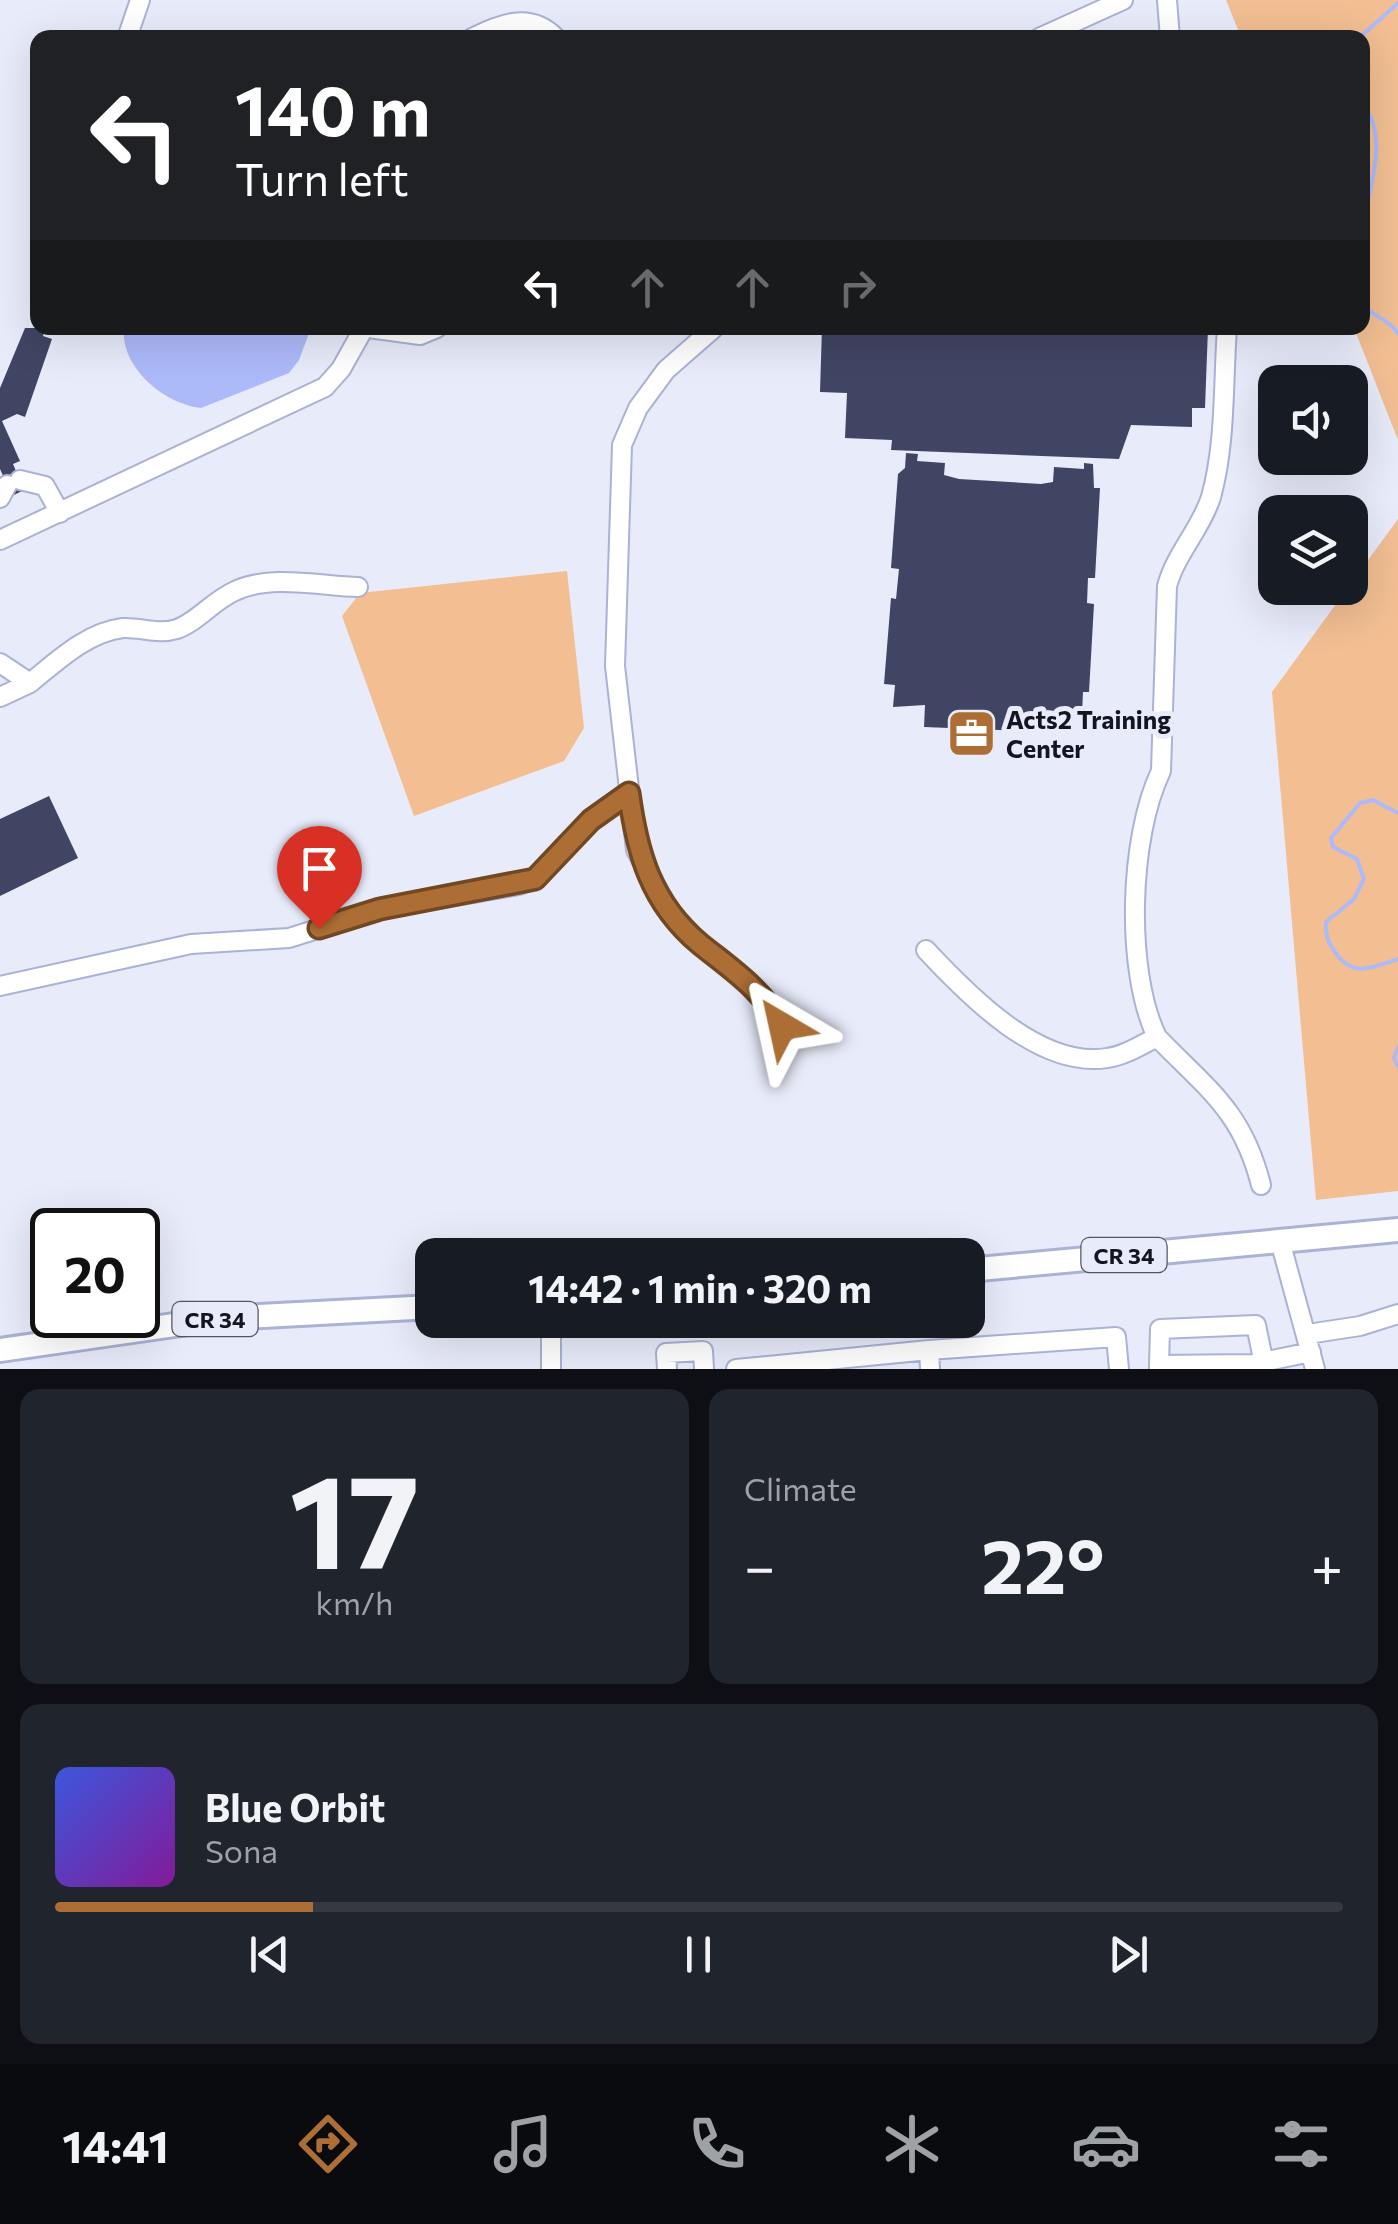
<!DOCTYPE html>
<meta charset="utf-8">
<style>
:root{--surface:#171b24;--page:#20242c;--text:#f1f3f6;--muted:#9ea1a6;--line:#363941;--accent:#ac6e34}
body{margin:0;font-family:Commissioner,sans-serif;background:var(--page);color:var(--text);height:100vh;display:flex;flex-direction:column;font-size:38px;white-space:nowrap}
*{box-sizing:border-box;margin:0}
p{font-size:32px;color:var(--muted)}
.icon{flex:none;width:55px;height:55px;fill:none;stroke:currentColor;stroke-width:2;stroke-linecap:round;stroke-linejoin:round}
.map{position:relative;height:1369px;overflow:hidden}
.details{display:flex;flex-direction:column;gap:20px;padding:20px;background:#0d0f14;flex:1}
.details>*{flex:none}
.hud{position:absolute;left:30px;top:30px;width:1340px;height:305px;border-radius:20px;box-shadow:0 10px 40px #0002;background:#202124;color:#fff;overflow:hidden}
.controls{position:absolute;left:1258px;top:365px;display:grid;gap:20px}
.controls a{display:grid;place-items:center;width:110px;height:110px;border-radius:20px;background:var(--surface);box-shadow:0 10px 40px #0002;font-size:50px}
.speed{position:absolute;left:30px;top:1208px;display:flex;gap:20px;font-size:50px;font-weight:700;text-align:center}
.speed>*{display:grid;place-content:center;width:130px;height:130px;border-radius:50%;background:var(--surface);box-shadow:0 10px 40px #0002;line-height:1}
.speed .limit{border:5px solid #111;border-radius:15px;background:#fff;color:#111}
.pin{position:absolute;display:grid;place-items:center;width:85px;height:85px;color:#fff;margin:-102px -42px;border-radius:50% 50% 50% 0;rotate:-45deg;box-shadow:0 0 10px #0007}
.pin .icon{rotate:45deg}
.me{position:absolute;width:110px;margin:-55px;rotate:324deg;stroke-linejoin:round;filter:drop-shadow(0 0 8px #0008)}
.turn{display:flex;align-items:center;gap:35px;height:210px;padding:0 40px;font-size:45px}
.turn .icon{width:130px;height:130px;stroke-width:2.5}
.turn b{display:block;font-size:70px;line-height:85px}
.lanes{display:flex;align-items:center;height:95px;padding:0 40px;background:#0003;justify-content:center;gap:50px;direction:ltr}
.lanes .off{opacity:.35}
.big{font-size:75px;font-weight:700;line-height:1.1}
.details .tile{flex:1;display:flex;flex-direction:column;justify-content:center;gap:15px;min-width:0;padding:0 35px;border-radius:20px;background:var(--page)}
.details .dial{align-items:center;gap:0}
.dial b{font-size:130px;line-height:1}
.song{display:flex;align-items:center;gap:30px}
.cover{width:120px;height:120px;border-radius:15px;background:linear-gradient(135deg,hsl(230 70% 55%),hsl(290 70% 35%))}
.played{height:10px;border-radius:5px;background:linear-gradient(90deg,var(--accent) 20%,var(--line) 20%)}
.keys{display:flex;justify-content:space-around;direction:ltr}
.heat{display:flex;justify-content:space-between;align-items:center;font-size:55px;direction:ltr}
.details .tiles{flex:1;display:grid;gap:20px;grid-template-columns:1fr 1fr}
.tile:last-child{grid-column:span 2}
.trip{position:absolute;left:415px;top:1238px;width:570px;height:100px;border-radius:20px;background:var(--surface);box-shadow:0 10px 40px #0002;font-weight:700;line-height:100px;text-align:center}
.tabs{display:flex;height:160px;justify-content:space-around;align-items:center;background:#090b0e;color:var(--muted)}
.tabs .icon{width:70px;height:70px}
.tabs .on{color:var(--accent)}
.tabs b{font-size:45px;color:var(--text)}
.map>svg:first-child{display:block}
.green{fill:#f2be92}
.water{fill:#adbafa}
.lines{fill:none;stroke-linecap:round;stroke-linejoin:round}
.stream{stroke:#adbafa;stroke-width:4}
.building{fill:#404563}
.minor-casing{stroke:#aab2d5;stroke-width:22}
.major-casing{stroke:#aab2d5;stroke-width:28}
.minor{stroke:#fff;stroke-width:18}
.major{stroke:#fff;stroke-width:22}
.route-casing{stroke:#704822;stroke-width:25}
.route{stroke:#ac6e34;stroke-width:18}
.labels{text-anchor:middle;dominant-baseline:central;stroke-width:10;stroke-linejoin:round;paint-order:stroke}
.shield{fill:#e8ebfa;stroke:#535562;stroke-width:2.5}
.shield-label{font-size:22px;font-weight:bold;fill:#131521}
.poi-label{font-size:25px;font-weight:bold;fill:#131521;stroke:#e8ebfa;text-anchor:start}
</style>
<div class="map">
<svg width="1398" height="1369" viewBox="0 0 1398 1369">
<rect width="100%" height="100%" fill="#e8ebfa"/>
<path class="green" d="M1226 0H1398V440L1354 328H1362V38L1241 37Z
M1398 519V1191L1316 1200 1272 692Z
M567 571 584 728 564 761 414 816 342 616 360 593Z"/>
<path class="water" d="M124 328H311L299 360 289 373 201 408C164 404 120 367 124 328Z"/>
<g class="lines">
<path class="stream" d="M1359 38 1398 3
M1362 103C1392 140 1366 191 1362 235
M1362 303C1372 317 1390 319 1398 334
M1398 813 1373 800 1360 803 1331 838 1333 847 1357 859 1364 879 1354 899 1326 922C1325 935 1328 942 1335 952 1352 978 1372 968 1398 959
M1398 1047 1394 1058 1398 1067"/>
</g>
<path class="building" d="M25 328H46L43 336 52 339 25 417 17 414 2 421 20 461 13 464 24 490 12 496 0 469V388Z
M822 328H1208L1205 408H1192V427L1131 425 1119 459 891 450 892 440 845 438 847 393 820 392Z
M906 453 918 454 917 461 945 463 944 475 959 479 1041 484 1053 482 1054 467 1084 469V463L1093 464 1094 488H1100L1095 578H1088L1087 603 1094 604 1089 692H1083L1082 714 1047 710 1046 732 924 727 925 705 893 707 895 685 884 684 891 598 896 599 899 569 891 568 898 474 905 468Z
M49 796 78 858 0 896V819Z"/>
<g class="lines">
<defs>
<path id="minor" d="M1167 0 1170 38
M127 38 140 0
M472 38C500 24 530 11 556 38
M1039 38 1123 0
M369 328 420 335 437 328
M714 328 666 370 638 408 622 445 615 666 636 850 669 910 697 941 754 987 782 1026
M20 480 45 486 60 513
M0 498 7 485
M0 540 325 387 341 369 364 328
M0 663 30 683 0 697
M30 683C56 662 87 632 123 628 141 627 158 635 177 629 197 622 214 600 235 591 270 574 321 586 358 587
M926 950C967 994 1039 1069 1107 1058 1124 1056 1141 1045 1157 1037 1125 971 1129 837 1161 771L1167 586C1176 553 1201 529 1211 497 1226 443 1223 382 1227 328
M0 986 191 944 289 938 381 909 519 885 535 879 591 821 629 793
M1157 1037C1207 1089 1242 1110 1261 1185
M1280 1241 1315 1369
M551 1320V1369
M1308 1334 1360 1326 1398 1314
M929 1350 1116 1337 1119 1369
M1159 1365 1160 1329 1256 1325 1265 1369
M667 1369 666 1353 703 1351 704 1369
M736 1369 929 1350 930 1369
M1159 1369V1365L1253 1364 1311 1352"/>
<path id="major" d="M968 1270 1398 1230
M0 1350 223 1318 432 1307"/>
</defs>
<use href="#minor" class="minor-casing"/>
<use href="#major" class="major-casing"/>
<use href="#minor" class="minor"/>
<use href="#major" class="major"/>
</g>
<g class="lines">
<defs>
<path id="route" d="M319 928 380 909 535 879 591 820 629 793C637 853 651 903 700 944 731 969 762 989 782 1026"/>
</defs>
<use href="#route" class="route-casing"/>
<use href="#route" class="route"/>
</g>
<defs>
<symbol id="office-square" viewBox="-11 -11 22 22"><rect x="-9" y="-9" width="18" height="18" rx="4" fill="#ac6e34" stroke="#e8ebfa"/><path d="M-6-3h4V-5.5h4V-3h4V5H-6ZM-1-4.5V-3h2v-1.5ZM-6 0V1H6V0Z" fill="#fff"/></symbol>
</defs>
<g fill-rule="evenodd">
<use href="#office-square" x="944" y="706" width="55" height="55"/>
</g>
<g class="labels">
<g class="shield">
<rect x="1081.5" y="1238" width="85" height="34" rx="8"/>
<rect x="172.5" y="1302" width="85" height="34" rx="8"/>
</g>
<g class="shield-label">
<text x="1124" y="1255">CR 34</text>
<text x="215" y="1319">CR 34</text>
</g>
<g class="poi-label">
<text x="1006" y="719">Acts2 Training<tspan x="1006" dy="29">Center</tspan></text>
</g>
</g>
</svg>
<div class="controls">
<a><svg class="icon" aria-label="sound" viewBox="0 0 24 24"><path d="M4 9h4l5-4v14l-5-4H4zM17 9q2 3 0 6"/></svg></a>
<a><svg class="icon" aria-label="layers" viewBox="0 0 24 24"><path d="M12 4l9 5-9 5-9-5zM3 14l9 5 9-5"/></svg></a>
</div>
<div class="speed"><div class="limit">20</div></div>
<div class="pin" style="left:319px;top:928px;background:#d93025"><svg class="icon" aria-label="arrive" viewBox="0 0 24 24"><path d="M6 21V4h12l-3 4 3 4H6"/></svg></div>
<svg class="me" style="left:782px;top:1026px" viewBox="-20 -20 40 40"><path d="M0-17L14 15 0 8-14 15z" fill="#ac6e34" stroke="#fff" stroke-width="4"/></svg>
<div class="trip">14:42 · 1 min · 320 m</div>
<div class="hud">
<div class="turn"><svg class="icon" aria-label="left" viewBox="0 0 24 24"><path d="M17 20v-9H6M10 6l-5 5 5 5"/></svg><div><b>140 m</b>Turn left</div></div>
<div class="lanes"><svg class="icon" aria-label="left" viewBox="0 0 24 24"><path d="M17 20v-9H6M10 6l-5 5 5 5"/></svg><svg class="icon off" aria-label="ahead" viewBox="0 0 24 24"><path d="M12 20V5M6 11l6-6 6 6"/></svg><svg class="icon off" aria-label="ahead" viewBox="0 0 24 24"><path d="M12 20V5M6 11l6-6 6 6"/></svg><svg class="icon off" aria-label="right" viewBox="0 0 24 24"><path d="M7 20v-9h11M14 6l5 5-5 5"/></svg></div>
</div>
</div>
<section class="details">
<div class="tiles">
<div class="tile dial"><b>17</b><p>km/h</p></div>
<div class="tile"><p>Climate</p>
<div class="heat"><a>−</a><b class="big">22°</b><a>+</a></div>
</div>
<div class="tile">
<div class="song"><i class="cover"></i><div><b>Blue Orbit</b><p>Sona</p></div></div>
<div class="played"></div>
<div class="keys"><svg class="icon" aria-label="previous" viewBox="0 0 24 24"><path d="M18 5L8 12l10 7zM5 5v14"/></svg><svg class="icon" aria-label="pause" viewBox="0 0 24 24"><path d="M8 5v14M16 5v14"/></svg><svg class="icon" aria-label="next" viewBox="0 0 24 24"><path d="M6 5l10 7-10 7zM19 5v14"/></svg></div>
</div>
</div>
</section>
<nav class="tabs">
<b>14:41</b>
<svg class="icon on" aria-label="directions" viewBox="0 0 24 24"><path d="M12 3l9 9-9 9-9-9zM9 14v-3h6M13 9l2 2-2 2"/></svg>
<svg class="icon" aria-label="music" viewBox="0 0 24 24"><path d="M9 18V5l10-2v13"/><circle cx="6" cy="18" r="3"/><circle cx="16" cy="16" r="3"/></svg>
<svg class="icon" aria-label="phone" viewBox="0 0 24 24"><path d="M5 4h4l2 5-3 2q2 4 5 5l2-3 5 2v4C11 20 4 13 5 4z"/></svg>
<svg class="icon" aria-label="climate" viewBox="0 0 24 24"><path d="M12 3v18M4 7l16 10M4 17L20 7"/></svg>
<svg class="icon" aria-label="car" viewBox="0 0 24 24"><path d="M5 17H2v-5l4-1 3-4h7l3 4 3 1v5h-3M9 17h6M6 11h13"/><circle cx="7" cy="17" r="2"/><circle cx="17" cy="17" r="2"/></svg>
<svg class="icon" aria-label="filters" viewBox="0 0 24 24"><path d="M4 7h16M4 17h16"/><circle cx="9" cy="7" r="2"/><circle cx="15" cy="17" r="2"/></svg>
</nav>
